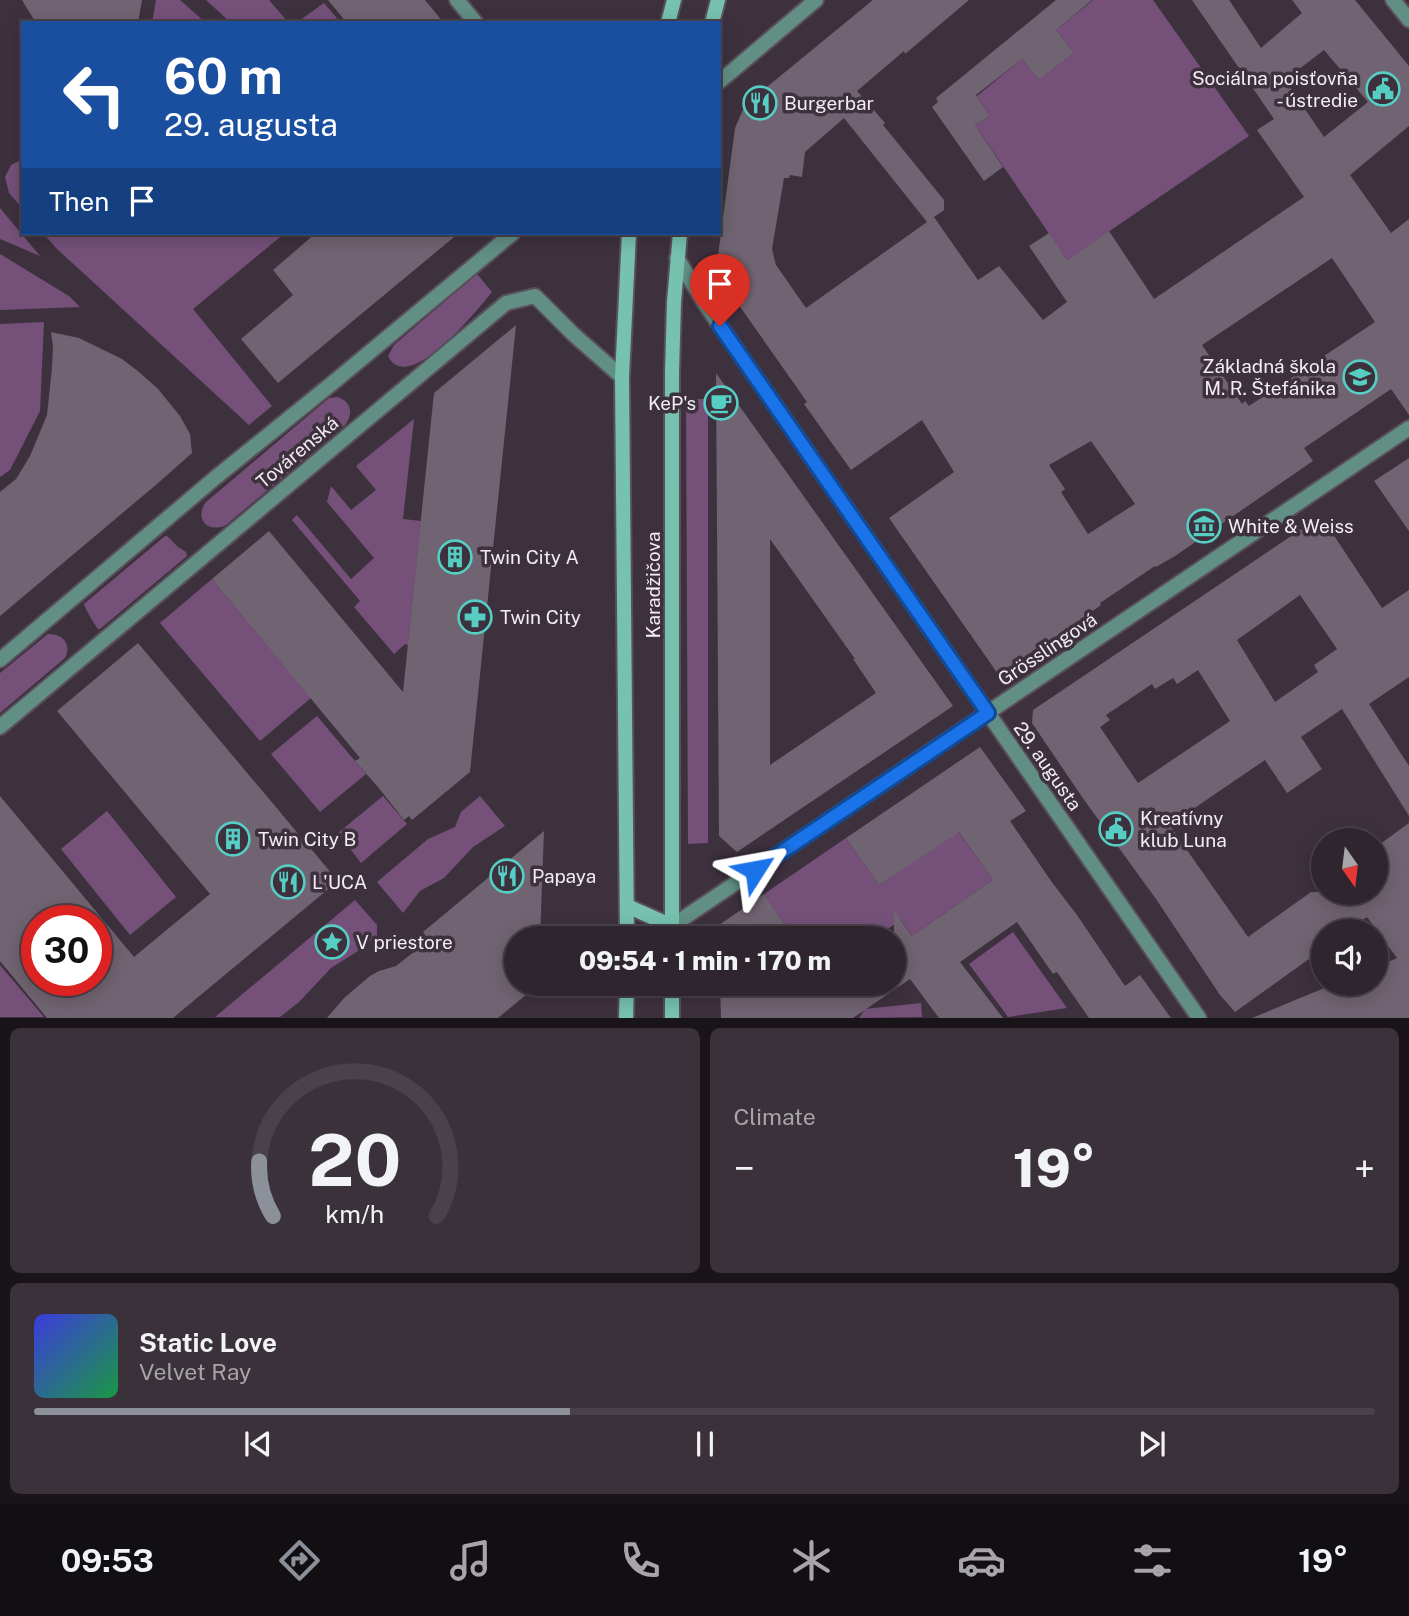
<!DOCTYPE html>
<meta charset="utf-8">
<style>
:root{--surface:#2e252e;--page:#3a313a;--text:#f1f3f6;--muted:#a7a5aa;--line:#49424a;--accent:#8c9099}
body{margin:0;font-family:"Public Sans",sans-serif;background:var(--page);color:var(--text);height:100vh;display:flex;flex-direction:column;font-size:26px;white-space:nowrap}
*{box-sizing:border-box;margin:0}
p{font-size:23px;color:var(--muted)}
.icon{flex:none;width:38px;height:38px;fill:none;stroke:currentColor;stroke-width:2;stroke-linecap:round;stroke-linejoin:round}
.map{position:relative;height:1018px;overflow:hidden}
.details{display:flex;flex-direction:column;gap:10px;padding:10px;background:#191419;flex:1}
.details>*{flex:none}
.hud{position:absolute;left:21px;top:21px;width:700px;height:214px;border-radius:0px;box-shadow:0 4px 18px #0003,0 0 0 2px var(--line);background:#1a4fa0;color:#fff;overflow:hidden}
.needle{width:46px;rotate:166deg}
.controls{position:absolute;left:1311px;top:828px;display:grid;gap:14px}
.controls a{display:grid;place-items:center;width:77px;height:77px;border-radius:50%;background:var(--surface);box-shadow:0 4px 18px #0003,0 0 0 2px var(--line);font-size:35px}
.speed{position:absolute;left:21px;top:905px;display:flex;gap:14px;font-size:35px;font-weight:700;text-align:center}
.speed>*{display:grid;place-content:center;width:91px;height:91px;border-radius:50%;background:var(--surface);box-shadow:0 4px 18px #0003,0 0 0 2px var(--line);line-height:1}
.speed .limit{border:10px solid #d22;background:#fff;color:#111}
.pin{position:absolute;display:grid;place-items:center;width:60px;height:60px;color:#fff;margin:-72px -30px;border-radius:50% 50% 50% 0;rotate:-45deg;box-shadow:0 0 7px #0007}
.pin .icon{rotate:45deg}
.me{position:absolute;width:77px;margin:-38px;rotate:56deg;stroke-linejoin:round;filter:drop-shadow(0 0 5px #0008)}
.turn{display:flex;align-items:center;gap:24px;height:147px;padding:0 28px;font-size:32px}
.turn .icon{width:91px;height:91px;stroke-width:2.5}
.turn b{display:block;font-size:49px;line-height:60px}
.then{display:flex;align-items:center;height:66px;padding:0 28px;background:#0003;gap:14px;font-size:26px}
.big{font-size:52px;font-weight:800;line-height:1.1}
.details .card{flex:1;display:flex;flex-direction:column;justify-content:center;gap:10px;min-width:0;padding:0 24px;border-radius:10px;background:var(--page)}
.details .dial{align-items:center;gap:0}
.dial svg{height:182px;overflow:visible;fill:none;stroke:var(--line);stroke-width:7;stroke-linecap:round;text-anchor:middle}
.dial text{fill:var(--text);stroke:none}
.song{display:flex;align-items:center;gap:21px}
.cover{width:84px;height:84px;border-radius:10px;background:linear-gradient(135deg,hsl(240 70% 55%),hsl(140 70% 35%))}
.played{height:7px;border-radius:4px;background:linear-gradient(90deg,var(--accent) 40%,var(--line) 40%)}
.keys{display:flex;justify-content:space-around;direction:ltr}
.heat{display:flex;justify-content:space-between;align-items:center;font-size:38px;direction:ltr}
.details .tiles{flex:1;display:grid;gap:10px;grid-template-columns:1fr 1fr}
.card:last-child{grid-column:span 2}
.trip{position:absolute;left:504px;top:926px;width:402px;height:70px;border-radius:35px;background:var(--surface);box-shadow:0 4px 18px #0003,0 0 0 2px var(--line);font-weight:800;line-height:70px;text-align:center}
.tabs{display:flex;height:112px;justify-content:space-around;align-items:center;background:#120f12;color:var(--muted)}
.tabs .icon{width:49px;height:49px}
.tabs .active{color:var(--accent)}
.tabs b{font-size:32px;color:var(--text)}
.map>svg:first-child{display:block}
.green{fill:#75517a}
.building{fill:#716472;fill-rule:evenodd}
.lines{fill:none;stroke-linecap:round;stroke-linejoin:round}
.street-casing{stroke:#5a4f5b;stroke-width:18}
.secondary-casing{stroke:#5a4f5b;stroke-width:18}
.street{stroke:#618f84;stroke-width:14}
.secondary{stroke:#76c2af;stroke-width:14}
.route-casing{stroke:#114b97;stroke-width:18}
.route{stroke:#1a73e8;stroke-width:12}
.labels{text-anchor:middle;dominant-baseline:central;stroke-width:7;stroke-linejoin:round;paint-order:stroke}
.poi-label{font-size:19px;fill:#f3ecf4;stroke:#3d313e;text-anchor:start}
.street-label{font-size:19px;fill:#f3ecf4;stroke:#3d313e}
</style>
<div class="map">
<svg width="1409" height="1018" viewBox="0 0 1409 1018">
<rect width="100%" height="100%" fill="#3d313e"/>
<path class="green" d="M156 0H180L206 23H152Z
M206 0H269L289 23H231Z
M1093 0H1153L1249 136 1067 260 975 125 990 116 977 96 1022 59 1039 80 1074 53 1056 30Z
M324 3 341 23H296Z
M23 159V209L9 193 5 177 11 165Z
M0 208 40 256 0 239Z
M43 233H285L193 309 272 406 249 425 56 248Z
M0 254 69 296 80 307 0 310Z
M477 274 492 292C478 309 408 397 388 356L394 345Z
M44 322 40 411 10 470 0 477V324Z
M338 397C351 402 354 413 345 425L226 525C207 534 194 518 206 502L329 398Z
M686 399H708V843L688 844Z
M414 419 403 519 421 521 408 645 405 644 394 654 354 607 360 601 292 520 297 515 351 579 374 558 327 502 331 486 351 510 376 490 356 466Z
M165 536H167L178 547 186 552 187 556 100 629H98C95 625 84 607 84 604Z
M212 579 311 698 260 741 160 623Z
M48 634C63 634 72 644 65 658L0 713V673Z
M317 716 366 774 320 812 271 754Z
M383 796 407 824 361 863 338 833Z
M480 796 505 826 473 847 444 878 420 891 403 913 377 882 428 839 455 827 461 812Z
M107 811 176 897 130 935 61 849Z
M958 831 993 880 912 936 901 920 874 938H794L764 894 846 838 879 885Z
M355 900 377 925V936L358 951 331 968 299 1002 280 1017H215Z
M1013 932 1067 1008 1008 1017 969 964Z
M0 965 44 1017H0Z
M921 1003 922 1017 859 1018 865 1009Z"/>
<path class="building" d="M22 0H142L138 23H36Z
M328 0H425L444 23H347Z
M873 0H969L905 54 904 51 857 91 885 123 883 125 944 200V210L927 222 934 217 978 280 999 266 1043 320 1067 302 1029 246 1049 233 1067 260 1109 231 1154 299 1304 197 1257 130 1274 119 1192 0H1229L1261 48 1302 13 1292 0H1355L1409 66V126L1350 175 1391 233 1409 219V415L1391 389 1304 448 1313 461 1175 556 1156 567 1155 566 1100 603 1101 605 1061 633 998 674 889 518 954 472 922 420 851 470 804 404 807 402 734 298 735 297 718 271 717 263 735 128 745 105ZM1324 50 1368 102 1324 137 1285 80ZM844 118 927 222 806 308 776 265 772 249 784 178H789L790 175 802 177 805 152ZM1332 258 1375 322 1249 406 1245 401 1242 404 1202 345ZM1091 441 1135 504 1088 534 1061 492 1065 489 1049 465Z
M1056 0H1092L1056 30 1074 53 1039 80 1022 59 976 95 990 116 975 125 1003 167 984 181 932 107 938 102 936 98Z
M316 233H459L278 383 241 339 293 295 273 270Z
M516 325 470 772 412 820 409 816 404 820 378 787 355 761 360 758 212 579 269 531 403 692 434 393Z
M51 332 79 338 122 359 139 372 158 389 180 416 190 434 192 453 157 484 0 616V492L16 479 30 456 47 415 52 368 53 346Z
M716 373 953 706 737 852 719 836ZM770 539 855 659H853L876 693 770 765Z
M1409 458V531L1374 481Z
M1321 516 1382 608 1409 590V677L1369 704 1409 766V816L1342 709 1301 737 1322 769 1287 793 1265 760 1177 820 1168 823 1248 937 1311 892H1376V847L1409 823V1018H1252L1334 984H1376V967L1397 958 1367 917 1348 931H1323V949L1235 1012 1220 995 1156 899 1082 797 1032 723 1033 710ZM1300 595 1337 649 1314 665 1318 672 1275 702 1237 640ZM1198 670 1230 721 1138 783 1100 727 1110 720 1106 715 1152 684 1155 689 1173 678 1177 684Z
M138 643 338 881 173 1018H47L0 961V796L134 957 210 894 57 711ZM37 920H96V980H37Z
M980 747 1026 811 1010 821 1051 881 1077 915 1125 986 1140 975 1171 1018H1089L1057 972 1053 974 1017 922 960 962 1003 1018H939L910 979 853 1018H721L720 984H894V911L912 936 993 880 959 832 879 885 846 838Z
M544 831 540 938H516V984H539L498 1018H327L344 998 370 976 379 971 396 966 429 940 423 932Z
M764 894 794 938H700L754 901Z"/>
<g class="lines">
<defs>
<path id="street" d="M457 0 476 23
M1393 0 1409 20
M719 82 816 0
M677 258 705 304 1199 1018
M0 660 215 478 335 381 513 233
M0 727 506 303 535 296 573 334 622 377
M672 926 1409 428"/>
<path id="secondary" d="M668 23 674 0
M712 23 718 0
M627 906 672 926
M627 938 622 377 629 233
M672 938V373L674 302 680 233
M672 984V1018
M626 1018 627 984"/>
</defs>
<use href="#street" class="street-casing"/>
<use href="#secondary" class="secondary-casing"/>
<use href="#street" class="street"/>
<use href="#secondary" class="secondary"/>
</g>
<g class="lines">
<defs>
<path id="route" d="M720 326 988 713 755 870"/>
</defs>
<use href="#route" class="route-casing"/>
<use href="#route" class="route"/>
</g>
<defs>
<symbol id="civic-ring" viewBox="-11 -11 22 22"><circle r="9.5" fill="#3d313e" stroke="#56cec4" stroke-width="1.5"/><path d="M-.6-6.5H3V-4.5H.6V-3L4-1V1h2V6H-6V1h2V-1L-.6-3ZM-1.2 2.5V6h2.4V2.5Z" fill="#56cec4"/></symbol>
<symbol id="restaurant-ring" viewBox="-11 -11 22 22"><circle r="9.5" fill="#3d313e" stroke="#56cec4" stroke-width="1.5"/><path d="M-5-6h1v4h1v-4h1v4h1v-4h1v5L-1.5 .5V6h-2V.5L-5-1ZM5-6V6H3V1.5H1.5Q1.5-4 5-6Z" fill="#56cec4"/></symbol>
<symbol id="school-ring" viewBox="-11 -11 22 22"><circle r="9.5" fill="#3d313e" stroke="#56cec4" stroke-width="1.5"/><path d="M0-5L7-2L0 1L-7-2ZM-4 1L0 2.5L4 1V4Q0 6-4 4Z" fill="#56cec4"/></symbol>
<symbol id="cafe-ring" viewBox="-11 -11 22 22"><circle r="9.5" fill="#3d313e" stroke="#56cec4" stroke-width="1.5"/><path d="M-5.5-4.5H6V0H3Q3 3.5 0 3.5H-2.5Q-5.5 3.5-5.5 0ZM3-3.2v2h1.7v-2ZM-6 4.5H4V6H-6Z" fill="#56cec4"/></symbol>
<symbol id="museum-ring" viewBox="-11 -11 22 22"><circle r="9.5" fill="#3d313e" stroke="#56cec4" stroke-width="1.5"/><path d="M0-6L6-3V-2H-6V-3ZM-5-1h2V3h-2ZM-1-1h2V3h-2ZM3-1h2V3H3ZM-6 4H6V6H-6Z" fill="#56cec4"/></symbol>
<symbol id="building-ring" viewBox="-11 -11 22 22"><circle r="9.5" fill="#3d313e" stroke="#56cec4" stroke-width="1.5"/><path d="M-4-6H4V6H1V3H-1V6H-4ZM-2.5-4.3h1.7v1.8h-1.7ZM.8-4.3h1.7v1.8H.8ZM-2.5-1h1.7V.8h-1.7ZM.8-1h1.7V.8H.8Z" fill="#56cec4"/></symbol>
<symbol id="pharmacy-ring" viewBox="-11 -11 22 22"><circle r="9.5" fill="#3d313e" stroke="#56cec4" stroke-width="1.5"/><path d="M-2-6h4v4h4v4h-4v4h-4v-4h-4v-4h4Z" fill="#56cec4"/></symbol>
<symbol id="sight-ring" viewBox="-11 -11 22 22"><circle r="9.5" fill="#3d313e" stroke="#56cec4" stroke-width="1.5"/><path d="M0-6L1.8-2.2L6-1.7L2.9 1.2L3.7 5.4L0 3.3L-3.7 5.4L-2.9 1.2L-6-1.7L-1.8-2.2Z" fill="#56cec4"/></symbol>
</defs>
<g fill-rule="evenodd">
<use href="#civic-ring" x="1364" y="70" width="38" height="38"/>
<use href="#restaurant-ring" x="741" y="84" width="38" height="38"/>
<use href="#school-ring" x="1341" y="358" width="38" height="38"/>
<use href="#cafe-ring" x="702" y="384" width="38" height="38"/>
<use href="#museum-ring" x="1185" y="507" width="38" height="38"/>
<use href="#building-ring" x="436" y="538" width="38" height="38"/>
<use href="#pharmacy-ring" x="456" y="598" width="38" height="38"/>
<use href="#civic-ring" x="1097" y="810" width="38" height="38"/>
<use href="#building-ring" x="214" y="820" width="38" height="38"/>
<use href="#restaurant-ring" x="488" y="857" width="38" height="38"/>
<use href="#restaurant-ring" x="269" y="863" width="38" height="38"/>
<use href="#sight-ring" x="313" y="923" width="38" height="38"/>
</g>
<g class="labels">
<g class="poi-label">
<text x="1358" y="78" text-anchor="end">Sociálna poisťovňa<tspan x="1358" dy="22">- ústredie</tspan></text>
<text x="784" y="103">Burgerbar</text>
<text x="1336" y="366" text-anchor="end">Základná škola<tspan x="1336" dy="22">M. R. Štefánika</tspan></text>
<text x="696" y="403" text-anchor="end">KeP's</text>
<text x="1228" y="526">White &amp; Weiss</text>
<text x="480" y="557">Twin City A</text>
<text x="500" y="617">Twin City</text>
<text x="1140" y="818">Kreatívny<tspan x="1140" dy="22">klub Luna</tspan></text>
<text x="258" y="839">Twin City B</text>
<text x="532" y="876">Papaya</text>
<text x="312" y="882">L'UCA</text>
<text x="356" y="942">V priestore</text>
</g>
<g class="street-label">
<text transform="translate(297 452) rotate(-40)">Továrenská</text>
<text transform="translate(653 585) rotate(-90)">Karadžičova</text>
<text transform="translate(1047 649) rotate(-34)">Grösslingová</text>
<text transform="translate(1048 766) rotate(55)">29. augusta</text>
</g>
</g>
</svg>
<div class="controls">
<a><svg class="needle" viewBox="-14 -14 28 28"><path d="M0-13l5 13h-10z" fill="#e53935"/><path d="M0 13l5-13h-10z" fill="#a7a5aa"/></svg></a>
<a><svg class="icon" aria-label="sound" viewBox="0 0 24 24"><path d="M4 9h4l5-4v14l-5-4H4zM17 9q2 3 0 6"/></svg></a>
</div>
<div class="speed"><div class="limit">30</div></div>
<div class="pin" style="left:720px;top:326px;background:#d93025"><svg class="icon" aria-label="arrive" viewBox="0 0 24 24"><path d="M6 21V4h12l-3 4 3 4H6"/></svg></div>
<svg class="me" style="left:755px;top:870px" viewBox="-20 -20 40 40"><path d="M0-17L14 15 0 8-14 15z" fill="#1a73e8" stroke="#fff" stroke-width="4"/></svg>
<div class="trip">09:54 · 1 min · 170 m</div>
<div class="hud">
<div class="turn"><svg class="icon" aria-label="left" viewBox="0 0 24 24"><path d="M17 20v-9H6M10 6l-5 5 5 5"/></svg><div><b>60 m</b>29. augusta</div></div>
<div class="then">Then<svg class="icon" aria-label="arrive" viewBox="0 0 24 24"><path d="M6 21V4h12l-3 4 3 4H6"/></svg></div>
</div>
</div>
<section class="details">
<div class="tiles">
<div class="card dial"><svg viewBox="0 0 100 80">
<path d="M14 69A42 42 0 1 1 86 69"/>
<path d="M14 69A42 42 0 0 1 8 45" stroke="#8c9099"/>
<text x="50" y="56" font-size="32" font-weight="700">20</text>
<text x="50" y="72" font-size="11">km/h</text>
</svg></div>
<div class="card"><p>Climate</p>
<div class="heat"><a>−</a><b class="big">19°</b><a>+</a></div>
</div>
<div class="card">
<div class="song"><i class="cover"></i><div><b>Static Love</b><p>Velvet Ray</p></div></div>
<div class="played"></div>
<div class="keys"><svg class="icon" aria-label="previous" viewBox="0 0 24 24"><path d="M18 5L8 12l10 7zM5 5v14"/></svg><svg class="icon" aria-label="pause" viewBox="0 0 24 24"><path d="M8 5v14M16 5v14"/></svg><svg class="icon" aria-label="next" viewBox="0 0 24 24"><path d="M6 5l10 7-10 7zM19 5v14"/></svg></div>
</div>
</div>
</section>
<nav class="tabs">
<b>09:53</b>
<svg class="icon active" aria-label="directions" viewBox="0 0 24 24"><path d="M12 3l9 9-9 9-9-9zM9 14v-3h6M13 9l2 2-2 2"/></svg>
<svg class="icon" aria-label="music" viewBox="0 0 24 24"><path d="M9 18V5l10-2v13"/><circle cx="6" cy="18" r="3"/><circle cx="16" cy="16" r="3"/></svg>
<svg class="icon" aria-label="phone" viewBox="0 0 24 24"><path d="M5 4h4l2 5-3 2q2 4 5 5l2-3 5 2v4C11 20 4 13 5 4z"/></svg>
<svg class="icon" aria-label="climate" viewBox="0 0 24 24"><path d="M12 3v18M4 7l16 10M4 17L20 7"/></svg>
<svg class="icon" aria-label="car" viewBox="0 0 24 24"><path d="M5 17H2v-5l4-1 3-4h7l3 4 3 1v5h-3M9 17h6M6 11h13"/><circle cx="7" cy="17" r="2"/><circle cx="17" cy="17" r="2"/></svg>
<svg class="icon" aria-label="filters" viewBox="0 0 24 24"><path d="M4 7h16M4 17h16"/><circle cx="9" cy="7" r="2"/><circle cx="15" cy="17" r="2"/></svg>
<b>19°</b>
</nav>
